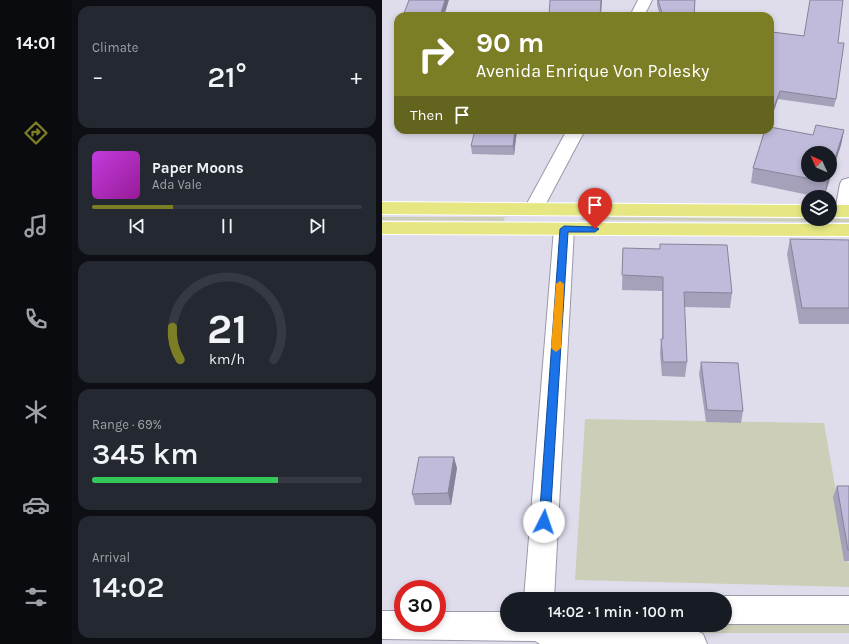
<!DOCTYPE html>
<meta charset="utf-8">
<style>
:root{--surface:#171b24;--page:#242831;--text:#f1f3f6;--muted:#9ea1a6;--line:#363941;--accent:#7c7e26}
body{margin:0;font-family:Karla,sans-serif;background:var(--page);color:var(--text);height:100vh;display:flex;flex-direction:column;font-size:15px;white-space:nowrap}
*{box-sizing:border-box;margin:0}
p{font-size:13px;color:var(--muted)}
.icon{flex:none;width:22px;height:22px;fill:none;stroke:currentColor;stroke-width:2;stroke-linecap:round;stroke-linejoin:round}
.map{position:relative;flex:1;overflow:hidden}
.details{display:flex;flex-direction:column;gap:6px;padding:6px;background:#0d0f14;width:310px}
.details>*{flex:none}
.hud{position:absolute;left:12px;top:12px;width:380px;height:122px;border-radius:12px;box-shadow:0 2px 6px #0003;background:#7c7e26;color:#fff;overflow:hidden}
.needle{width:26px;rotate:315deg}
.buttons{position:absolute;left:419px;top:146px;display:grid;gap:8px}
.buttons a{display:grid;place-items:center;width:36px;height:36px;border-radius:50%;background:var(--surface);box-shadow:0 2px 6px #0003;font-size:20px}
.speed{position:absolute;left:12px;top:580px;display:flex;gap:8px;font-size:20px;font-weight:700;text-align:center}
.speed>*{display:grid;place-content:center;width:52px;height:52px;border-radius:50%;background:var(--surface);box-shadow:0 2px 6px #0003;line-height:1}
.speed .limit{border:6px solid #d22;background:#fff;color:#111}
.pin{position:absolute;display:grid;place-items:center;width:34px;height:34px;color:#fff;margin:-41px -17px;border-radius:50% 50% 50% 0;rotate:-45deg;box-shadow:0 0 4px #0007}
.pin .icon{rotate:45deg}
.me{position:absolute;width:44px;margin:-22px;rotate:4deg;stroke-linejoin:round;filter:drop-shadow(0 0 3px #0008)}
.turn{display:flex;align-items:center;gap:14px;height:84px;padding:0 16px;font-size:18px}
.turn .icon{width:52px;height:52px;stroke-width:2.5}
.turn b{display:block;font-size:28px;line-height:34px}
.then{display:flex;align-items:center;height:38px;padding:0 16px;background:#0003;gap:8px;font-size:15px}
.big{font-size:30px;font-weight:600;line-height:1.1}
.details .card{flex:1;display:flex;flex-direction:column;justify-content:center;gap:6px;min-width:0;padding:0 14px;border-radius:12px;background:var(--page)}
.details .dial{align-items:center;gap:0}
.dial svg{height:104px;overflow:visible;fill:none;stroke:var(--line);stroke-width:7;stroke-linecap:round;text-anchor:middle}
.dial text{fill:var(--text);stroke:none}
.song{display:flex;align-items:center;gap:12px}
.cover{width:48px;height:48px;border-radius:6px;background:linear-gradient(135deg,hsl(290 70% 55%),hsl(300 70% 35%))}
.played{height:4px;border-radius:2px;background:linear-gradient(90deg,var(--accent) 30%,var(--line) 30%)}
.keys{display:flex;justify-content:space-around;direction:ltr}
.heat{display:flex;justify-content:space-between;align-items:center;font-size:22px;direction:ltr}
.charge{height:6px;border-radius:3px;background:linear-gradient(90deg,#34c759 69%,var(--line) 0)}
.trip{position:absolute;left:118px;top:592px;width:232px;height:40px;border-radius:20px;background:var(--surface);box-shadow:0 2px 6px #0003;font-weight:600;line-height:40px;text-align:center}
main{display:flex;flex:1;min-height:0}
.tabs{display:flex;flex-direction:column;width:72px;justify-content:space-around;align-items:center;background:#090b0e;color:var(--muted)}
.tabs .icon{width:28px;height:28px}
.tabs .active{color:var(--accent)}
.tabs b{font-size:18px;color:var(--text)}
.map>svg:first-child{display:block}
.green{fill:#cdceb8}
.lines{fill:none;stroke-linecap:round;stroke-linejoin:round}
.minor-casing{stroke:#9b98a7;stroke-width:2}
.major-casing{stroke:#fff;stroke-width:2}
.minor{fill:#fff;fill-rule:evenodd}
.major{fill:#e6e783;fill-rule:evenodd}
.wall{fill:#a5a1bb}
.shaded-wall{fill:#868399}
.building{fill:#c0bbda;stroke:#868399}
.route{fill:#1a73e8;stroke:#114b97}
.slow{fill:#f59e0b}
</style>
<main>
<nav class="tabs">
<b>14:01</b>
<svg class="icon active" aria-label="directions" viewBox="0 0 24 24"><path d="M12 3l9 9-9 9-9-9zM9 14v-3h6M13 9l2 2-2 2"/></svg>
<svg class="icon" aria-label="music" viewBox="0 0 24 24"><path d="M9 18V5l10-2v13"/><circle cx="6" cy="18" r="3"/><circle cx="16" cy="16" r="3"/></svg>
<svg class="icon" aria-label="phone" viewBox="0 0 24 24"><path d="M5 4h4l2 5-3 2q2 4 5 5l2-3 5 2v4C11 20 4 13 5 4z"/></svg>
<svg class="icon" aria-label="climate" viewBox="0 0 24 24"><path d="M12 3v18M4 7l16 10M4 17L20 7"/></svg>
<svg class="icon" aria-label="car" viewBox="0 0 24 24"><path d="M5 17H2v-5l4-1 3-4h7l3 4 3 1v5h-3M9 17h6M6 11h13"/><circle cx="7" cy="17" r="2"/><circle cx="17" cy="17" r="2"/></svg>
<svg class="icon" aria-label="filters" viewBox="0 0 24 24"><path d="M4 7h16M4 17h16"/><circle cx="9" cy="7" r="2"/><circle cx="15" cy="17" r="2"/></svg>
</nav>
<section class="details">
<div class="card"><p>Climate</p>
<div class="heat"><a>−</a><b class="big">21°</b><a>+</a></div>
</div>
<div class="card">
<div class="song"><i class="cover"></i><div><b>Paper Moons</b><p>Ada Vale</p></div></div>
<div class="played"></div>
<div class="keys"><svg class="icon" aria-label="previous" viewBox="0 0 24 24"><path d="M18 5L8 12l10 7zM5 5v14"/></svg><svg class="icon" aria-label="pause" viewBox="0 0 24 24"><path d="M8 5v14M16 5v14"/></svg><svg class="icon" aria-label="next" viewBox="0 0 24 24"><path d="M6 5l10 7-10 7zM19 5v14"/></svg></div>
</div>
<div class="card dial"><svg viewBox="0 0 100 80">
<path d="M14 69A42 42 0 1 1 86 69"/>
<path d="M14 69A42 42 0 0 1 8 44" stroke="#7c7e26"/>
<text x="50" y="56" font-size="32" font-weight="700">21</text>
<text x="50" y="72" font-size="11">km/h</text>
</svg></div>
<div class="card"><p>Range · 69%</p><b class="big">345 km</b><div class="charge"></div></div>
<div class="card"><p>Arrival</p><b class="big">14:02</b></div>
</section>
<div class="map">
<svg width="467" height="644" viewBox="0 0 467 644">
<rect width="100%" height="100%" fill="#dfddec"/>
<path class="green" d="M0 217H122L123 218 121 221 0 220Z
M201 217 467 219V222L199 220Z
M203 419 442 423 467 565V587L193 580Z
M343 621H467V633H196L192 629V625H343Z"/>
<g class="lines">
<defs>
<path id="minor" d="M256 0H270L262 16H248Z
M185 130H203L159 213 152 215 145 213 142 209Z
M467 178V216L463 217 456 215 453 211 458 184 460 180Z
M182 223 189 225 192 229 172 599H142L172 229 175 225Z
M343 596H467V624H343V599H336Z
M0 611H21V623H55V612H125V625H182L190 629H310L321 634 325 644H158L153 641 0 639Z"/>
<path id="major" d="M0 202 426 205V217L0 214Z
M448 205H467V217H448Z
M0 222 467 224V236L0 234Z"/>
</defs>
<use href="#minor" class="minor-casing"/>
<use href="#major" class="major-casing"/>
<use href="#minor" class="minor"/>
<use href="#major" class="major"/>
</g>
<path class="wall" d="M275 0H313L312 16H278L275 5Z
M390 32 456 43 454 99 452 107 396 99Z
M16 63V78H15L13 69Z
M135 130 132 155 90 154 89 146Z
M367 130H388L431 135 462 130 459 145 442 197H436L369 183 371 168 382 132Z
M408 239 467 240V324H417L405 254Z
M241 248 350 293 348 308 302 307 305 362 303 377 280 376 278 354 279 339H280V291L240 290Z
M319 362 361 411 359 423 324 422 317 374Z
M75 468 69 505H33L30 494Z
M455 486H467V561H462L451 497Z"/>
<path class="shaded-wall" d="M63 0H67L62 16H58Z
M219 0H220L219 16H218Z
M398 91 396 99 388 122V118Z
M133 130H135L132 155 131 146Z
M462 130 459 145 442 197 445 182Z
M72 457 75 468 69 505 66 493Z"/>
<path class="building" d="M27 0H63L58 16H21Z
M168 0H219L218 16H167Z
M276 0H313L312 16H281Z
M428 0H461L456 43H462L454 99 398 91 388 118V39L390 32 422 36Z
M16 63V69H13Z
M434 125 462 130 448 174V153H426V175H448L445 182 371 168 383 130H388V127L431 135Z
M93 130H133L131 146H89Z
M408 239 467 240V308H420Z
M278 244 345 245 350 293 302 292 305 362H281L279 339H281V277L240 275 241 248 278 249Z
M319 362 356 363 361 411 325 410Z
M37 457H72L66 493 30 494Z
M455 486H467V550H466Z"/>
<path class="route" d="M182 226 213 227 217 229 213 232H186L168 522 166 525 162 527 159 525 157 522 178 229Z"/>
<path class="slow" d="M178 281 182 284 179 348 174 352 169 348 174 284Z"/>
</svg>
<div class="buttons">
<a><svg class="needle" viewBox="-14 -14 28 28"><path d="M0-13l5 13h-10z" fill="#e53935"/><path d="M0 13l5-13h-10z" fill="#9ea1a6"/></svg></a>
<a><svg class="icon" aria-label="layers" viewBox="0 0 24 24"><path d="M12 4l9 5-9 5-9-5zM3 14l9 5 9-5"/></svg></a>
</div>
<div class="speed"><div class="limit">30</div></div>
<div class="pin" style="left:213px;top:229px;background:#d93025"><svg class="icon" aria-label="arrive" viewBox="0 0 24 24"><path d="M6 21V4h12l-3 4 3 4H6"/></svg></div>
<svg class="me" style="left:162px;top:522px" viewBox="-20 -20 40 40"><circle r="19" fill="#fff"/><path d="M0-13L10 11 0 6-10 11z" fill="#1a73e8"/></svg>
<div class="trip">14:02 · 1 min · 100 m</div>
<div class="hud">
<div class="turn"><svg class="icon" aria-label="right" viewBox="0 0 24 24"><path d="M7 20v-9h11M14 6l5 5-5 5"/></svg><div><b>90 m</b>Avenida Enrique Von Polesky</div></div>
<div class="then">Then<svg class="icon" aria-label="arrive" viewBox="0 0 24 24"><path d="M6 21V4h12l-3 4 3 4H6"/></svg></div>
</div>
</div>
</main>
